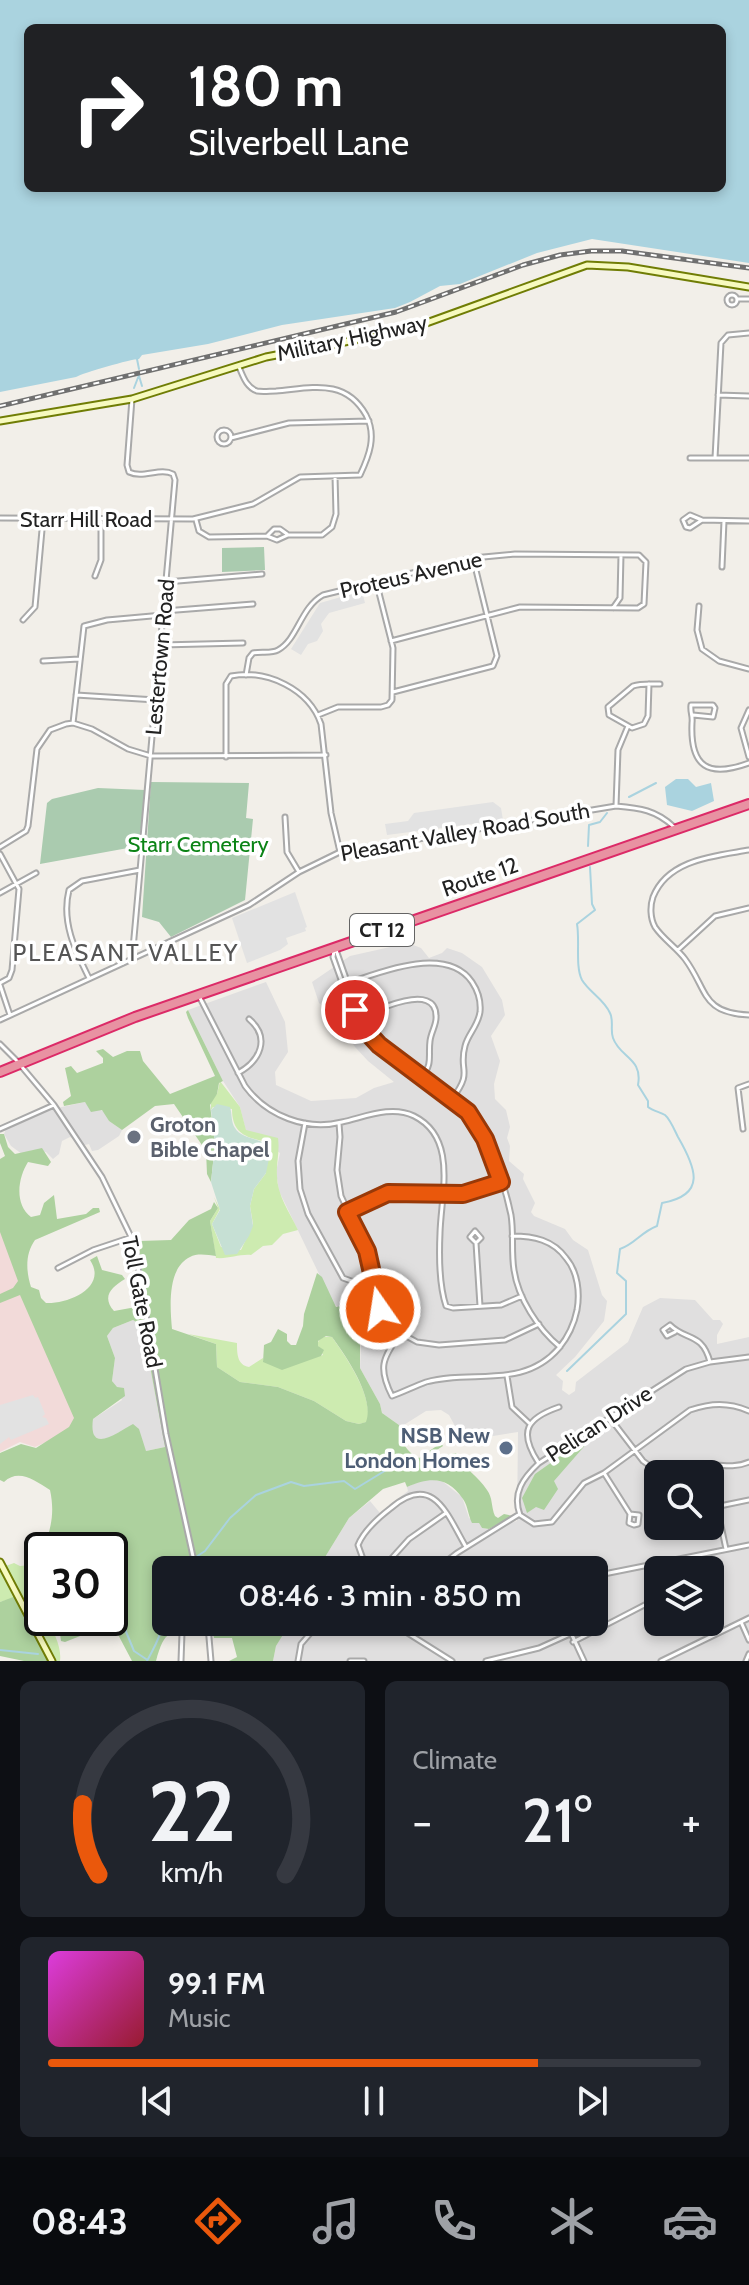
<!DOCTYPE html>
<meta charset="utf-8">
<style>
:root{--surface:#171b24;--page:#20242c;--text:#f1f3f6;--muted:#9ea1a6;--line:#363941;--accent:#ea580c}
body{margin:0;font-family:Cabin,sans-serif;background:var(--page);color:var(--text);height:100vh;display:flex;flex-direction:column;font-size:30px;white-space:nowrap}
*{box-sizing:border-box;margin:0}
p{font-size:26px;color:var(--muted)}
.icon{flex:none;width:44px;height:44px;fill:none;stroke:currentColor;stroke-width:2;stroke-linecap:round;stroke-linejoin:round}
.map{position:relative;height:1661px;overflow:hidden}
.panel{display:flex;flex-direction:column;gap:20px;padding:20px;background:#0d0f14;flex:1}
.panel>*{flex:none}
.hud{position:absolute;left:24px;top:24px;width:702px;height:168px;border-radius:12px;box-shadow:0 4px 12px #0003;background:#202124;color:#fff;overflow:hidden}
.buttons{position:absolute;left:644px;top:1460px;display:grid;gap:16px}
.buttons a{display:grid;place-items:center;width:80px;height:80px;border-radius:12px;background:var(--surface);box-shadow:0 4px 12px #0003;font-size:40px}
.speed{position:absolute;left:24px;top:1532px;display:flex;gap:16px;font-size:40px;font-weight:700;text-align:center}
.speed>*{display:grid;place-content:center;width:104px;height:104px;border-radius:50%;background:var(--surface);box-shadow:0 4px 12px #0003;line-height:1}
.speed .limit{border:4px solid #111;border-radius:12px;background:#fff;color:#111}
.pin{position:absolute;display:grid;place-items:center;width:68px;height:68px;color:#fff;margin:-34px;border:4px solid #fff;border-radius:50%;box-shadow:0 2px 8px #0007}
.me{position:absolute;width:88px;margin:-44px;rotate:347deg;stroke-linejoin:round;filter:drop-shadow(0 0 6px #0008)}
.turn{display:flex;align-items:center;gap:28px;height:168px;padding:0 32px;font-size:36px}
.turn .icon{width:104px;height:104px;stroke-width:2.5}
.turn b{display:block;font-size:56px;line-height:68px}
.big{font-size:60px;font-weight:600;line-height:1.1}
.panel .widget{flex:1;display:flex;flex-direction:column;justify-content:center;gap:12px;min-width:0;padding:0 28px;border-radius:12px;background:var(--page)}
.panel .dial{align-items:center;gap:0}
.dial svg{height:208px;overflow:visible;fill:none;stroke:var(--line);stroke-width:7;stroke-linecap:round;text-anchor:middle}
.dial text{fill:var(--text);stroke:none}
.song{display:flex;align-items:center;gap:24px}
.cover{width:96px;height:96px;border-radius:12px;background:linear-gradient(135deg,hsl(300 70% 55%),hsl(350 70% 35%))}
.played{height:8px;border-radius:4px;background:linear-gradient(90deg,var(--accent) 75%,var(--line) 75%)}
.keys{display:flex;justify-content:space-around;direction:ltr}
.heat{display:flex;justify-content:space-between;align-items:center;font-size:44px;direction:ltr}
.panel .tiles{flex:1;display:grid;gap:20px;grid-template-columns:1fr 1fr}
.widget:last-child{grid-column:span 2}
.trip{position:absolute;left:152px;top:1556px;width:456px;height:80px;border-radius:12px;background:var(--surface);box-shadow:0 4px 12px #0003;font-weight:600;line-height:80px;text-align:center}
.dock{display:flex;height:128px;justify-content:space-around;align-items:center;background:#090b0e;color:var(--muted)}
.dock .icon{width:56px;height:56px}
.dock .active{color:var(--accent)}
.dock b{font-size:36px;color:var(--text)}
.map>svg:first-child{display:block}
.residential{fill:#e0dfdf;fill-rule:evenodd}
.commercial{fill:#f2dad9}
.grass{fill:#cdebb0}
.forest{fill:#add19e;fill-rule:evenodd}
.wetland{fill:#c6e0d4}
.cemetery{fill:#aacbaf}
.parking{fill:#e2e2e2}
.water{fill:#aad3df;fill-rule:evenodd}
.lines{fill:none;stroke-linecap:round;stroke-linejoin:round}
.stream{stroke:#aad3df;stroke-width:2}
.street-casing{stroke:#a9a9a9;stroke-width:7}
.secondary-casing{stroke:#707d05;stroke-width:9}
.highway-casing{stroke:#dc2a67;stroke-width:12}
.street{stroke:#fff;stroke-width:3}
.secondary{stroke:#f7fabf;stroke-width:5}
.highway{stroke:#e892a2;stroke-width:8}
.rail-casing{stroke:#707070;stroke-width:5}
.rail{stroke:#fff;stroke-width:2;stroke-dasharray:6;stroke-linecap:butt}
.route-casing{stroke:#983908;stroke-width:20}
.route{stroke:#ea580c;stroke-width:14}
.worship-dot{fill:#6b7280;stroke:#fff;stroke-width:3}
.service-dot{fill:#5c6f8a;stroke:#fff;stroke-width:3}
.labels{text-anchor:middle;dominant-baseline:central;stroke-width:7;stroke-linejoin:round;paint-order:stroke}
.shield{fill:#fff;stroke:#646464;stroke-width:2}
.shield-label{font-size:20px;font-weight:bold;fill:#222}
.street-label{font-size:22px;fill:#222;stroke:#fff}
.park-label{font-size:22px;fill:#0c8416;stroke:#fff}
.worship-label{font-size:22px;font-weight:bold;fill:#5b616d;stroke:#fff;text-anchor:start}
.service-label{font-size:22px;font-weight:bold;fill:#4e5e75;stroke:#fff;text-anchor:end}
.neighbourhood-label{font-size:24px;letter-spacing:2px;fill:#555;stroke:#fff}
</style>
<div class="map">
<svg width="749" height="1661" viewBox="0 0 749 1661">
<rect width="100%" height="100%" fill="#f2efe9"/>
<path class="residential" d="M408 943 421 948 429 958 442 953 447 948 462 953 482 967 502 1000 505 1015 491 1036 500 1061 494 1084 495 1099 506 1110 510 1127 507 1138 510 1146 509 1161 524 1174 523 1179 535 1203 531 1212 534 1216 565 1229 573 1240 588 1250 602 1295 607 1301 604 1321 575 1357 556 1375 563 1381 562 1390 569 1395 575 1391 576 1382 628 1342 643 1307 660 1298 695 1300 713 1320H720L723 1324 717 1335V1344L749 1337V1661H273L276 1646 291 1622H594V1570H308L319 1567 349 1518 370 1501 380 1513 408 1491 407 1487 425 1479 442 1481 462 1497 469 1518 479 1523 482 1528 489 1529 517 1521 518 1432 456 1442 455 1426 449 1415 441 1410 426 1411 399 1428V1425L382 1413 380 1404 360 1368 362 1325 333 1303 279 1191 276 1172 280 1153 246 1131 240 1107 223 1081 188 1010 266 982 285 1022 288 1052 275 1072 276 1085 311 1101 356 1098 374 1088 394 1082 368 1061 355 1047 334 1015 319 1003 312 982 350 956ZM658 1474H710V1526H658ZM658 1570H710V1622H658Z
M85 1102 90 1107 104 1111 109 1121 122 1130 119 1136 98 1150 92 1151 89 1144 85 1145 70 1137 62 1141 59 1154 53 1159 46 1152 33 1150 22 1154 11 1146 4 1134 6 1129 48 1110Z
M133 1320 141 1325 144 1334 165 1447 146 1451 119 1432 110 1438 102 1440 95 1437 91 1429 93 1419 122 1400 112 1381 115 1358 107 1336 113 1328Z"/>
<path class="commercial" d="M0 1223 80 1427 35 1447 20 1442 0 1452Z"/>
<path class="grass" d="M220 1081 240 1107 246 1130 278 1138C280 1152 276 1163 277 1176 277 1195 290 1213 298 1230L283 1234 272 1245 263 1246 251 1255C239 1254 229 1259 216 1258L210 1221 218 1208 214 1197 220 1209 212 1224 221 1247 241 1250 253 1224 250 1206 254 1189 266 1173 263 1141C243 1137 232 1131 232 1109L213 1107 211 1110V1100L217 1094Z
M188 1334 237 1343C237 1353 237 1365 249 1367L263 1358V1362L309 1359 323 1355 317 1344C320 1337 325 1336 332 1337 346 1357 374 1397 367 1422L359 1424 346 1421 314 1401 278 1387 240 1382 217 1367 216 1344Z
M14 1563 20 1566 31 1565 32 1569 26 1580 37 1610 42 1614V1618H47C53 1631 62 1647 60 1661H49L21 1605 7 1600 0 1602V1568Z"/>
<path class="forest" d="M188 1010 223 1081 219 1083 217 1094 210 1105 215 1144 211 1182 207 1174 206 1151 174 1104 155 1106 122 1130 109 1121 102 1110 91 1112 85 1102 64 1106 63 1102 71 1096 65 1068 71 1066 77 1073 103 1063V1058L96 1051 103 1049 113 1057 127 1051H140L143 1061 170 1094 215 1076 188 1018 186 1012Z
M0 1134H4L8 1147 15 1154 42 1148 51 1162 48 1166 28 1162C18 1178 14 1204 31 1217L40 1215 44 1203 54 1195 57 1219 86 1214 93 1208H99L100 1212 35 1240C25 1254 26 1271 31 1287L39 1290 41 1298 46 1303C69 1304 108 1287 90 1260L97 1256 102 1270 122 1275 125 1279C112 1287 101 1296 114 1311L136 1307 133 1276 141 1270 139 1241 171 1240 189 1220 211 1209 214 1202 218 1208 210 1221 216 1256C208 1255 197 1253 190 1257 167 1268 170 1307 172 1329L216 1344 217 1367 240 1382 278 1387 314 1401 346 1421 359 1424 366 1422C375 1398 346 1356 332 1337L326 1336 318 1341V1346L324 1350 321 1356 282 1370 263 1362 264 1345 271 1342 278 1329 287 1334V1341L291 1345H296L303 1326 304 1314 317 1273 322 1277 336 1307 347 1305 360 1318V1368L380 1404 382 1413 399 1425C398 1437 407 1454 419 1458L441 1443 443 1446 432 1453 434 1458 456 1453C464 1469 478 1476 487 1490 493 1498 491 1507 495 1516L498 1518 504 1514 513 1516 489 1529 482 1528 479 1523H472C468 1515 468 1506 463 1499 447 1476 430 1477 407 1487L405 1482 383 1489 349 1518 319 1567C302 1572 296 1567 280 1562 269 1559 258 1561 247 1562L240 1570H166V1622H198C169 1635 165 1628 156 1661H132L114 1627 108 1625 65 1642 61 1641 58 1618H110V1550H43C51 1529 55 1513 50 1490 35 1481 19 1468 4 1482L0 1480V1453L21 1444 36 1448 69 1427 74 1418 20 1295 0 1303V1294L13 1288 18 1281 0 1232V1159L5 1156 0 1143ZM133 1320 141 1325 144 1334 165 1447 146 1451 139 1429 133 1424C118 1432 88 1456 93 1419L125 1396 124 1388 117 1387 112 1381 115 1358 107 1336 113 1328Z
M593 1433 595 1434 554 1481 558 1489 544 1510 536 1507 527 1513 522 1498 535 1474Z
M16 1596 21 1605 49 1661H24L0 1656V1602Z
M202 1622H291L276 1646 273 1661H229L237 1657 232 1638H214L211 1625Z"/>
<path class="wetland" d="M217 1104 230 1107C232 1113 231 1123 235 1128 242 1140 262 1137 271 1149L266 1173 254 1189 250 1206 253 1226 249 1236 237 1254 225 1255 212 1224 220 1210 211 1182 215 1144 211 1110Z"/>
<path class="cemetery" d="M264 547 265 570 222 572V548Z
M151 782 249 783 246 818 253 819 245 900 171 937 159 922 142 917Z
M98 788 145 790 139 846 40 864 47 803 52 799Z"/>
<path class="parking" d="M362 591 365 603 329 613 321 624 323 631 317 641 308 644 301 655 291 649 320 603Z
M493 802 501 808 503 820 387 835 385 824 408 821 414 813Z
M295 892 307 927 305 928 306 931 286 938 288 944 280 950 247 963 232 918Z
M33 1395 35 1398 38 1397 45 1414 42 1417 46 1418 49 1424 11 1440 9 1437 0 1444V1405Z"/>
<path class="water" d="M0 0H749V263L592 239 537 253 460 284 440 286 410 302 395 308 282 325 208 344 142 355 139 359C131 359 83 373 76 377L0 392ZM28 28H722V188H28Z
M676 779H688L696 787 711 783 714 801 692 811 667 805 665 787Z"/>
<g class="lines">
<path class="stream" d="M137 359 139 369
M139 376 142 386
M134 388 139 375
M629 797 656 783
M588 846 589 825 600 822 607 813
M567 1371 626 1314V1281L617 1273 620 1249C635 1244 641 1232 657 1226L662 1203C707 1195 696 1168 678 1137 675 1131 670 1119 665 1115 660 1112 653 1111 648 1107V1101L638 1085C643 1058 620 1058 613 1038 610 1030 614 1021 610 1013 604 999 589 992 582 980 575 967 580 940 577 924L595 910 592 904 590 867
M196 1557 205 1551 230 1518 256 1495 291 1482 304 1486 344 1481 355 1489 401 1461
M176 1570 189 1560
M110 1618 122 1622 134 1651 146 1659
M60 1635 71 1626 107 1618
M0 1650 38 1654
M147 1661C153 1649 160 1639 162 1626 166 1608 148 1593 166 1578"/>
<defs>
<path id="street" d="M727 300a5 5 0 1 1 10 0a5 5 0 1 1-10 0Z
M737 299H749
M718 395 749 396
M132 399 127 465 129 472C143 479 160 467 173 474L175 480 132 960
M217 437a7 7 0 1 1 14 0a7 7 0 1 1-14 0Z
M231 438 289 423 369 421
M690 458H749
M715 458 721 343 728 335 749 333
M690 515 702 520 690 528 686 527 683 520Z
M0 518 193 519 253 504 300 477 360 475C369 456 377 436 366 415 345 378 312 388 276 391 270 391 263 392 257 391 246 387 243 376 239 367
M196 520 199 531 209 537 267 536 277 540 288 535H322L332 527 336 514 335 476
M702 520 749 521
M267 536 274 529H280L287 534
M722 567 724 521
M95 576 101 560V520
M166 582 262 574
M699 606 697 630 702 649 719 661 749 669
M613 608 620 598 621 555
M164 611 253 604
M23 620 35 607 43 519
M161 645 243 643
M43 661 79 659
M246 675 249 658 253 653C261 651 271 654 278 650 298 639 300 608 323 595L473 558 515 554 639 555 646 562 644 604 638 608 520 607 391 641
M649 684 648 716 644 724 632 728 609 715 608 707 633 686C641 683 651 684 660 684
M393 692 493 666 497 656 473 558
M76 695 156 700
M749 710 741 728 749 757
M318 715 338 707H381L388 705 392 700 393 648 376 581
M693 715 713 717 715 708 713 705H691C690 713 693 715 692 723 690 767 708 778 749 763
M73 723 84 626 107 620 163 615
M226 757V684L231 676C267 669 309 689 321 724L331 813 340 852
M616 806 618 750 628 726
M285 817 287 852 299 872
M0 847 26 831 28 826 37 749 50 730 66 724 73 723 92 729 128 749 151 756 326 755
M749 850C715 856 668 859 653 897 650 906 650 918 655 927 663 939 676 947 685 959 708 990 701 1013 749 1015
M0 854 19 889 12 970 9 978 0 983
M0 893 36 873
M336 950 355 1004V1010
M678 950 715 916 749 908
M334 951 333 957C343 985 352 1016 373 1038 407 1076 463 1091 485 1139 496 1162 506 1190 511 1215 514 1233 511 1251 514 1270 518 1298 538 1329 560 1347
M89 978C75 950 61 922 69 890L82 881 140 870
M0 985 10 1015
M343 985C377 973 446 944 472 982 478 991 481 1002 480 1012 478 1026 468 1034 465 1046 458 1072 474 1070 452 1099
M200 998 245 1086C267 1116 306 1131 342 1122 365 1117 391 1105 414 1116 458 1138 441 1194 440 1233 439 1255 439 1285 446 1306L453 1308 501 1305 522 1296
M359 1018C374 1011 436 981 436 1016 437 1024 431 1032 430 1041 428 1056 433 1064 422 1077
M0 1020 249 905 299 872 340 852 616 806C640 808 656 810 674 827
M0 1044 17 1061
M22 1067 54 1105 102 1177 134 1243 166 1434 196 1570
M238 1073C260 1061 271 1038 249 1019
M305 1123 298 1161 300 1189 308 1214 343 1278 354 1282 372 1279
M339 1123 340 1137 337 1170 341 1196 367 1251 380 1309 395 1330 417 1342 439 1345 505 1340 539 1324
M0 1129 54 1105
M743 1129 738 1088 749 1084
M347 1212 388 1193 463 1194 501 1182
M476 1243 481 1238 475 1231 470 1237 476 1243 480 1306
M58 1268 93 1250 132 1237
M675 1332 667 1336 663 1330 670 1325C686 1341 702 1332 710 1362
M400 1334C382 1359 378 1368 392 1396 403 1392 415 1386 426 1382 472 1369 523 1390 559 1348 568 1337 574 1325 577 1310 580 1293 578 1272 566 1258 553 1240 534 1236 512 1236
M749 1357 710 1362 686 1369 539 1463C523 1478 512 1493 520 1515L534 1524 552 1522 584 1483 604 1473 690 1410C711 1403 728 1402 749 1411
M507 1376 512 1407 529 1423
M610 1418 643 1461 661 1474
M538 1462C518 1431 527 1418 559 1407
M604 1473 630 1514 629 1523 634 1525 638 1524 639 1515 630 1514
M675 1474C694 1454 725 1473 749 1462
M717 1507 726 1549
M710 1508 749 1500
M661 1562 663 1570
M381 1570 363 1559 358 1545C364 1530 378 1518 391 1508 433 1472 447 1514 466 1547
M381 1570 409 1539 446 1513
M435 1570 457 1553 518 1515
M594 1576 749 1545
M390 1622 452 1661
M566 1622 584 1661
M741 1622 749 1640
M208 1626 211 1661
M573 1642 658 1598
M181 1661 182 1633 208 1624
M298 1661 301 1644 320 1622
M350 1661H364
M486 1661 539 1648 570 1634
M661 1661 749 1618
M746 1661 749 1654"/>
<path id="secondary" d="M0 421 132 399 266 357 407 330 587 265 628 267 749 287
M0 1562 52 1661"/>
<path id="highway" d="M0 1072 135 1017 749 804"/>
</defs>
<use href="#street" class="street-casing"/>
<use href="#secondary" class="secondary-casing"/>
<use href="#highway" class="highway-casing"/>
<use href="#street" class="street"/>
<use href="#secondary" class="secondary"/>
<use href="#highway" class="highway"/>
<defs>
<path id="rail" d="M0 406 396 312 523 265 560 255 591 251H622L749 268"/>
</defs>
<use href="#rail" class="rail-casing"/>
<use href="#rail" class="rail"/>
</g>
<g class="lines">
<defs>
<path id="route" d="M355 1010 368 1033 379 1045 468 1112 485 1139 501 1182 463 1194 388 1193 347 1212 367 1251 380 1309"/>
</defs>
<use href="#route" class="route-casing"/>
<use href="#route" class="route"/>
</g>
<circle class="worship-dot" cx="134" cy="1137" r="8"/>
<circle class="service-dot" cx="506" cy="1448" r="8"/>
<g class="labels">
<rect class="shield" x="350" y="914" width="64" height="32" rx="6"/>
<g class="shield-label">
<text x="382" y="930">CT 12</text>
</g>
<g class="street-label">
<text transform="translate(352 338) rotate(-12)">Military Highway</text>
<text x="86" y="519">Starr Hill Road</text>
<text transform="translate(411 575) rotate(-13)">Proteus Avenue</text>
<text transform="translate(160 657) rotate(-85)">Lestertown Road</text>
<text transform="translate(465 832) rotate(-10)">Pleasant Valley Road South</text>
<text transform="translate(480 877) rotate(-19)">Route 12</text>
<text transform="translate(142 1302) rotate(79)">Toll Gate Road</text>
<text transform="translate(599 1424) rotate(-33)">Pelican Drive</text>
</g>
<g class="park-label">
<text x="198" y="844">Starr Cemetery</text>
</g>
<g class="worship-label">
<text x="150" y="1124">Groton<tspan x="150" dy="25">Bible Chapel</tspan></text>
</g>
<g class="service-label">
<text x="490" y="1435">NSB New<tspan x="490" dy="25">London Homes</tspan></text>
</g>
<g class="neighbourhood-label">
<text x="126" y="952">PLEASANT VALLEY</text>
</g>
</g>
</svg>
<div class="buttons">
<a><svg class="icon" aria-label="search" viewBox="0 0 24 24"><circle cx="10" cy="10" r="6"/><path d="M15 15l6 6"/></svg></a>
<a><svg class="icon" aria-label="layers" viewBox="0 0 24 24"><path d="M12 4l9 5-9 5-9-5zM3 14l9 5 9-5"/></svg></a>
</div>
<div class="speed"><div class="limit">30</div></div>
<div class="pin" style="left:355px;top:1010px;background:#d93025"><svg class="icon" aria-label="arrive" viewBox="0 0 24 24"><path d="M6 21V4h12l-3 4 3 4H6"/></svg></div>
<svg class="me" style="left:380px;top:1309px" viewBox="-20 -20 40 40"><circle r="17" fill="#ea580c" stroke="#fff" stroke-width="3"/><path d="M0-11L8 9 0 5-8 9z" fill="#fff"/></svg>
<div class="trip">08:46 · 3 min · 850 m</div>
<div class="hud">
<div class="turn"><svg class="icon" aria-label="right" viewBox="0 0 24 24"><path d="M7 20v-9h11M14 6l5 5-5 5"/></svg><div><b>180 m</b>Silverbell Lane</div></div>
</div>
</div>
<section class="panel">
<div class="tiles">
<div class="widget dial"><svg viewBox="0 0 100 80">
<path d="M14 69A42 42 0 1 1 86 69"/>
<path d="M14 69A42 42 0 0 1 8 42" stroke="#ea580c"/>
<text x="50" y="56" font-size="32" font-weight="700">22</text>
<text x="50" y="72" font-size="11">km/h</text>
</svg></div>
<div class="widget"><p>Climate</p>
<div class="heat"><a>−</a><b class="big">21°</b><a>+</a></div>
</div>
<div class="widget">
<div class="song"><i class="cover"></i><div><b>99.1 FM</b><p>Music</p></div></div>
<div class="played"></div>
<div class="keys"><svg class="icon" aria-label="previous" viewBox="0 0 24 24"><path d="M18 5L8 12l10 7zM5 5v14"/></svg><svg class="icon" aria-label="pause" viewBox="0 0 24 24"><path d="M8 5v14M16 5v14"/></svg><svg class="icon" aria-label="next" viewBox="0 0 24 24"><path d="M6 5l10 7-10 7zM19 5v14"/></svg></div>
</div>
</div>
</section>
<nav class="dock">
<b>08:43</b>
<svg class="icon active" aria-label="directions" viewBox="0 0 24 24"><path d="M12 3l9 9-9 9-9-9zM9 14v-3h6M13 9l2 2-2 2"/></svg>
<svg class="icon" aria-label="music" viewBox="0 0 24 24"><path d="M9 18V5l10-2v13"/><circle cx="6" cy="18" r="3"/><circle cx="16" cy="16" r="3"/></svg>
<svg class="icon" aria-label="phone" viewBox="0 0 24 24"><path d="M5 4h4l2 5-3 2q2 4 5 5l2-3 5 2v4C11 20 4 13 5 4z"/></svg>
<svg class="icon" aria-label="climate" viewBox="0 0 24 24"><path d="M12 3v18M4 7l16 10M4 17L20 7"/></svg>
<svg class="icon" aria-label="car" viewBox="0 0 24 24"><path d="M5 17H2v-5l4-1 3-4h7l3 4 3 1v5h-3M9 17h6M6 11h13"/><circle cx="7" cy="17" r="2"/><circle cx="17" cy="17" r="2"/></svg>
</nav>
